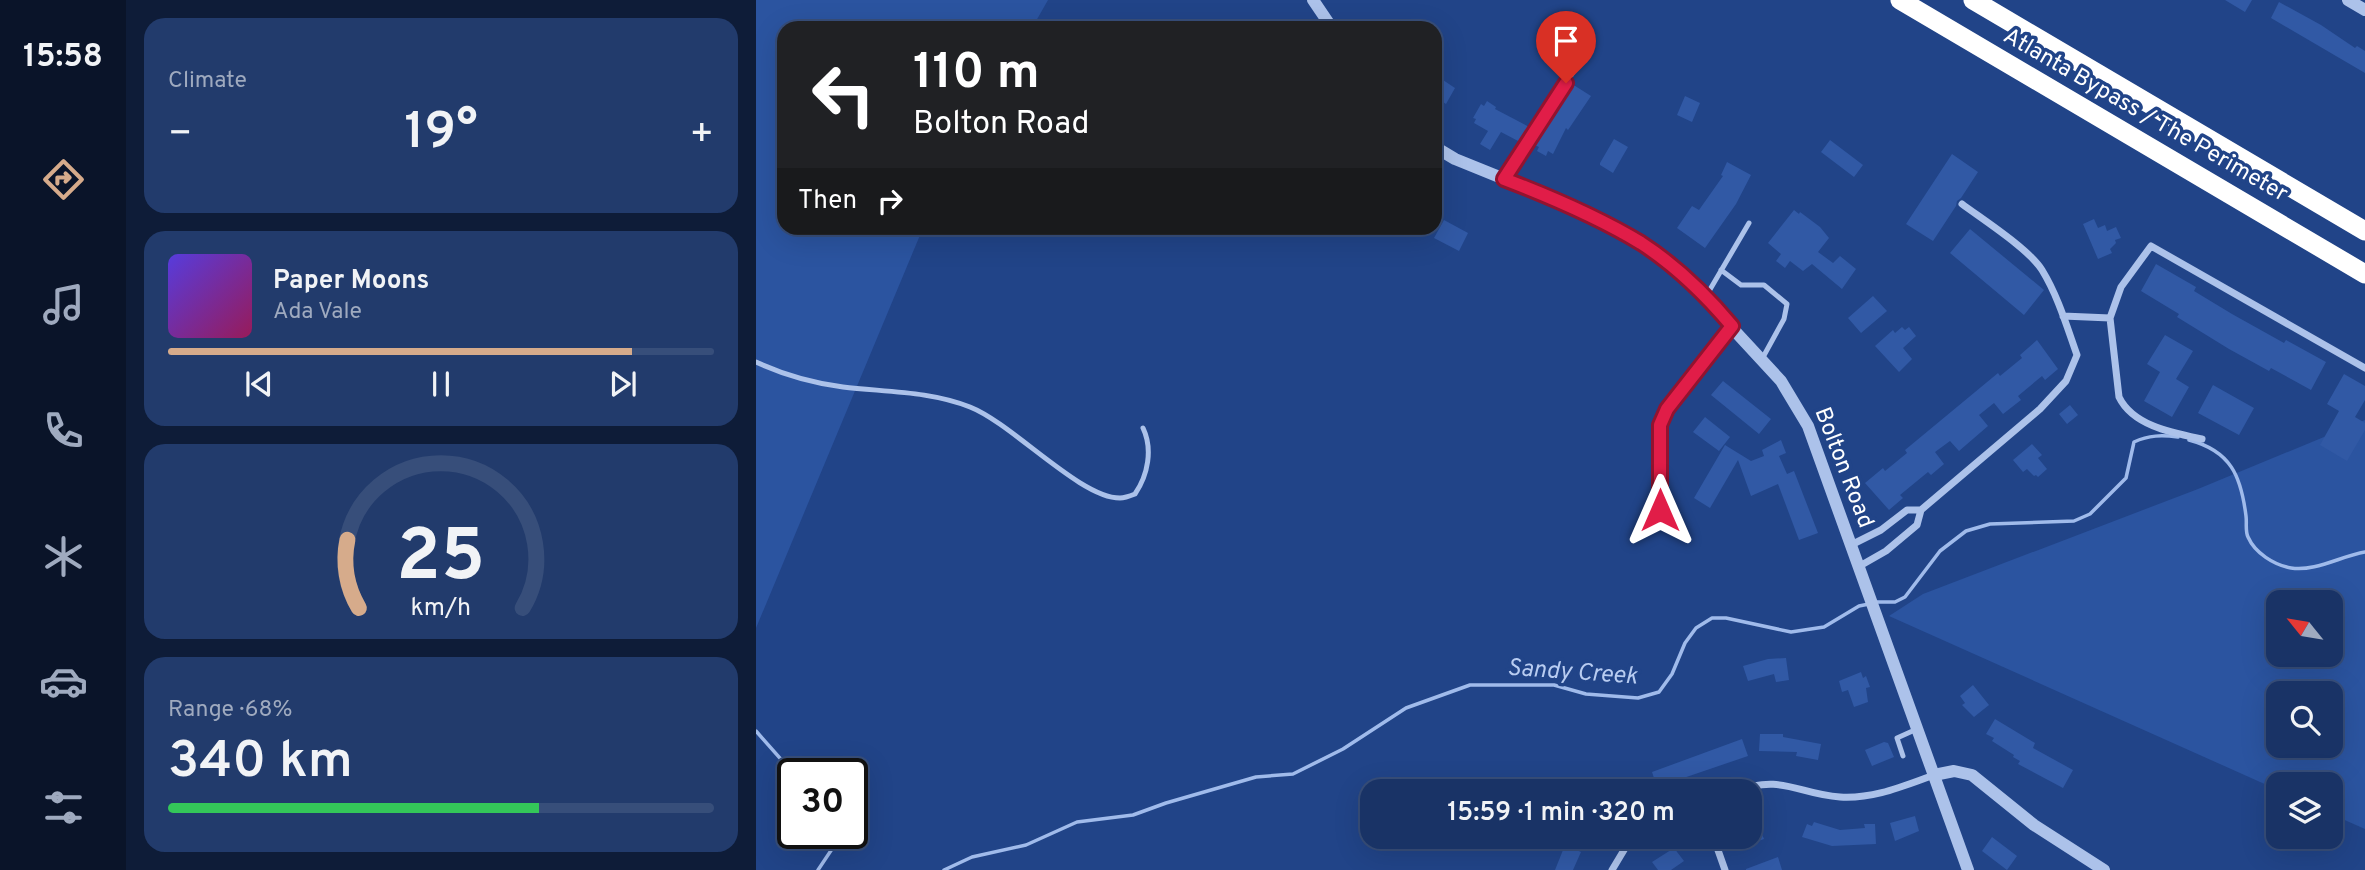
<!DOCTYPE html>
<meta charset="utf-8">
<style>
:root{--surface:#193366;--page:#223b6c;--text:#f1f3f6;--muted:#9faabf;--line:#374e7a;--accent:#d6ab8b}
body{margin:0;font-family:Overpass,sans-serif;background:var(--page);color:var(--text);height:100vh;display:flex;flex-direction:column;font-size:26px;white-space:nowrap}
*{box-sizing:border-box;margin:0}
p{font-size:23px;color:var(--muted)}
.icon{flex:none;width:38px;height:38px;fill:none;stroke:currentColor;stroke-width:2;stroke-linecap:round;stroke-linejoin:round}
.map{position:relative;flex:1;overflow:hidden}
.side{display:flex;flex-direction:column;gap:18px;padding:18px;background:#0e1c38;width:630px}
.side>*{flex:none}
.banner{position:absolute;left:21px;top:21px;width:665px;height:214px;border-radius:21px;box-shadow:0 7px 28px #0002,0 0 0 2px var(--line);background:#202124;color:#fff;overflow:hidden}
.needle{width:46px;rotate:300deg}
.controls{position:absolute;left:1510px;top:590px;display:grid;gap:14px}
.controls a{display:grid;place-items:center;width:77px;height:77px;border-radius:14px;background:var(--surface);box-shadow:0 7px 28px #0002,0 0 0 2px var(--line);font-size:35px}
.speed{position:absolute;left:21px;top:758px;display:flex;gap:14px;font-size:35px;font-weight:700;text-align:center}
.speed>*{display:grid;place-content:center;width:91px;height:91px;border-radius:50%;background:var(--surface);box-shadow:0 7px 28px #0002,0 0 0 2px var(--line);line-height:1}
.speed .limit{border:4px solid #111;border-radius:10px;background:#fff;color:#111}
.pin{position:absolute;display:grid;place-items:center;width:60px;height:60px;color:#fff;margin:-72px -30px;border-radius:50% 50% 50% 0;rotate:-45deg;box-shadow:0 0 7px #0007}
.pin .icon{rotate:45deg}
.me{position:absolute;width:77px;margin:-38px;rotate:0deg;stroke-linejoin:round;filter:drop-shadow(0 0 5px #0008)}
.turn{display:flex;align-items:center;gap:24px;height:147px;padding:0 21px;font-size:32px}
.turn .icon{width:91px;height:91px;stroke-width:2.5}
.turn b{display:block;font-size:49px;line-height:60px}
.then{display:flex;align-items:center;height:66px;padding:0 21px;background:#0003;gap:14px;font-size:26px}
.big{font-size:52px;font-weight:600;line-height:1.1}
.side .card{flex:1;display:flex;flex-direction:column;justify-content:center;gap:10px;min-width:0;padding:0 24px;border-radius:21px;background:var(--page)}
.side .dial{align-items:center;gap:0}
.dial svg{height:182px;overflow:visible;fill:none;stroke:var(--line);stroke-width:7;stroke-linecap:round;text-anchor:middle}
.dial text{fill:var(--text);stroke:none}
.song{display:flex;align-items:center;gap:21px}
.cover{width:84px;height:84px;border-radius:10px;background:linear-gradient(135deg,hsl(250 70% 55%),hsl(330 70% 35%))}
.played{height:7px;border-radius:4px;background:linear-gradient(90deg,var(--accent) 85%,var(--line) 85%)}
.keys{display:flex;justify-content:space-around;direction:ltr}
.heat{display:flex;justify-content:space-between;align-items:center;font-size:38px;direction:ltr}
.charge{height:10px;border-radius:5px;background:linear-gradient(90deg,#34c759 68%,var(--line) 0)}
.trip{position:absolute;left:604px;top:779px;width:402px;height:70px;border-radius:21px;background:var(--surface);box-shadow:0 7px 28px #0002,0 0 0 2px var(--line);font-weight:600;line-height:70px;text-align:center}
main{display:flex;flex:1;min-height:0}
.dock{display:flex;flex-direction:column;width:126px;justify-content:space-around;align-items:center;background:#0a1429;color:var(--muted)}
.dock .icon{width:49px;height:49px}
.dock .on{color:var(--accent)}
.dock b{font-size:32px;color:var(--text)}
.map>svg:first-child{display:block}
.green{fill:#2b54a0;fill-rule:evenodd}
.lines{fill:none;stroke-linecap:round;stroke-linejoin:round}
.stream{stroke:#a0bbeb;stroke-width:3.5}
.building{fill:#3159a5}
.service{stroke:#acc2ea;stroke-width:5}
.minor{stroke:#acc2ea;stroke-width:7}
.tertiary{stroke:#acc2ea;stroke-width:12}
.motorway{stroke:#fff;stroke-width:19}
.route-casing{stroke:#92132f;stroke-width:18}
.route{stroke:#e11d48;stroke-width:12}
.labels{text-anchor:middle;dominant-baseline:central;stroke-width:7;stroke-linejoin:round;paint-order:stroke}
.street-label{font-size:23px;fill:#fff;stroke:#214488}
.water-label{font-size:24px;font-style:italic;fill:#b8ccf1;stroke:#214488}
</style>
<main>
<nav class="dock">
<b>15:58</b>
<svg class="icon on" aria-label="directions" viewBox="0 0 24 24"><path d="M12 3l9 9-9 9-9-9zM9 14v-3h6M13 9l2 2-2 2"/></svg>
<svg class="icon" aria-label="music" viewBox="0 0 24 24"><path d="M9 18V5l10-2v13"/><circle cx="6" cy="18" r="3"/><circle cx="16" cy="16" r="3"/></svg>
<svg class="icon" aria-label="phone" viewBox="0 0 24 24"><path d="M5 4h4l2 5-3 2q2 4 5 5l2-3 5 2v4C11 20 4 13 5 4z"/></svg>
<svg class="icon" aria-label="climate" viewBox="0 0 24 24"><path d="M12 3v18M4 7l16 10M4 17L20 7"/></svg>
<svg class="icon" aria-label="car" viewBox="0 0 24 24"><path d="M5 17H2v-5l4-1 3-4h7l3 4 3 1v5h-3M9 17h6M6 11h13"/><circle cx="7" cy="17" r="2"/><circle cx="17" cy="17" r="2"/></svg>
<svg class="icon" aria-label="filters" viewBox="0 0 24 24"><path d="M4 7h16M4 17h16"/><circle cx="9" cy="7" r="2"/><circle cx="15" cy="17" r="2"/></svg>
</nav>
<section class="side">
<div class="card"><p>Climate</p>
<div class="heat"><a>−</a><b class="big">19°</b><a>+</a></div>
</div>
<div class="card">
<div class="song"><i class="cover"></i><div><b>Paper Moons</b><p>Ada Vale</p></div></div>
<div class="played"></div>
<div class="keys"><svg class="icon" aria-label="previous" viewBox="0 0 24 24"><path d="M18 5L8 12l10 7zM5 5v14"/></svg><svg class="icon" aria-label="pause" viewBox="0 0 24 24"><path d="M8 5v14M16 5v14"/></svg><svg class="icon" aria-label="next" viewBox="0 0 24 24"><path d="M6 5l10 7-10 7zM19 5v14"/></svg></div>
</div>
<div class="card dial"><svg viewBox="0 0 100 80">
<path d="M14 69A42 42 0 1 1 86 69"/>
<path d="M14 69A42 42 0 0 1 9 39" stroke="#d6ab8b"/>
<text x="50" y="56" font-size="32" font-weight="700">25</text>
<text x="50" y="72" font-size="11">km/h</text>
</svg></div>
<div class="card"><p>Range · 68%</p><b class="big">340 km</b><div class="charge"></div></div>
</section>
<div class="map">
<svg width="1609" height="870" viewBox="0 0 1609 870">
<rect width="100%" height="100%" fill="#214488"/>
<path class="green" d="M0 0H292L276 28H28V228H167L0 628Z
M1609 420V829L1575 814V784H1522V790L1133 616 1167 594 1442 489ZM1522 602H1575V654H1522ZM1522 693H1575V746H1522Z"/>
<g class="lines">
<path class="stream" d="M1433 440C1475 451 1485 476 1490 516 1491 523 1489 531 1492 537 1499 553 1518 565 1535 568 1559 572 1585 556 1609 552
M1120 602H1139L1149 597 1184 551 1210 531 1234 524 1318 521 1334 514 1370 478 1378 442C1393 435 1406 435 1422 437
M0 731 38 774
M62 870 78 846V833
M188 870 216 857 270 845 321 822 377 815 410 803 500 777 537 774 587 749 650 708 714 685H798L830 694 882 698 903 692 916 674 929 643 940 628 956 618H970L1035 632 1068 627 1103 606 1113 604"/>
</g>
<path class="building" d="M1469 0H1496L1489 12Z
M1523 2 1565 25 1599 48 1601 46 1609 51V73L1515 18Z
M684 78 699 88 690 104 679 97V86Z
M816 84 835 96 812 130 810 128 797 154 792 151 790 156 781 151 783 147 777 144Z
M929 96 944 103 936 122 921 115Z
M731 101 740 107 739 109 775 128 768 139 766 138 764 142 745 132 734 150 724 144 732 131 718 123 720 119 717 118 725 104 728 106Z
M858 139 872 147 857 173 844 165V163Z
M1074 140 1107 165 1098 177 1065 152Z
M1196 154 1222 172 1205 198 1201 201 1200 206 1177 241 1150 224Z
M971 162 995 175 980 204 949 248 921 228 936 206 943 210 967 176 965 175Z
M1038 210 1043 214 1044 212 1064 227 1073 238 1062 252 1077 263 1084 256 1100 269 1086 289 1056 264 1047 271 1034 261 1029 268 1020 261 1025 254 1012 243Z
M1338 219 1342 228 1349 225 1351 231 1360 227 1365 238 1359 240 1360 243 1354 249 1356 253 1342 259 1327 224Z
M688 220 712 233 703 251 678 238Z
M1214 229 1288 290 1268 315 1194 253Z
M1400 264 1440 287 1438 291 1476 314 1528 343 1530 340 1570 362 1555 390 1515 368 1513 371 1473 349 1421 317 1423 314 1385 291Z
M1117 296 1131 311 1105 333 1092 318Z
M1146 327 1149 330 1153 327 1160 336 1147 348 1156 359 1143 372 1119 346 1137 330 1139 333Z
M1409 335 1437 351 1420 379 1433 387 1416 417 1388 401 1404 372 1391 364Z
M1281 340 1302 369 1289 380 1286 376 1262 396 1265 400 1247 414 1238 403 1223 415 1232 426 1203 451 1194 441 1179 452 1188 464 1175 475 1172 472 1144 495 1147 498 1133 510 1109 483 1127 468 1129 471 1151 453 1149 450 1242 373 1244 376 1266 358 1264 355Z
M1588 374 1609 386V400L1599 417 1609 423V430L1591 461 1564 445 1583 411 1571 404Z
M967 381 1015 419 1003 434 955 395Z
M1457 385 1498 408 1483 435 1442 413Z
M1314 405 1322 415 1311 424 1303 414Z
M949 417 974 437 963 451 937 432Z
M1025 440 1030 453 1023 456 1031 474 1038 471 1062 533 1043 540 1022 484 995 496 982 460 954 508 938 498 969 445 995 461 1008 456 1006 450Z
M1276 444 1286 455 1282 458 1291 469 1282 477 1280 475 1278 476 1271 469 1267 472 1257 460Z
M1030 658 1033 680 1020 682 1018 674 992 681 987 666 1012 659Z
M1105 672 1107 678 1110 676 1114 687 1110 688 1112 702 1098 707 1092 690 1086 692 1083 681Z
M1217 685 1233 705 1218 717 1206 705 1209 703 1204 696Z
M1239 719 1279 743 1277 748 1317 770 1307 788 1262 764 1264 761 1257 757 1258 755 1236 741 1238 738 1230 734Z
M1004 734H1027V737L1065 744 1062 760 1040 756 1041 752 1003 751Z
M986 739 992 756 901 787 896 772Z
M1128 742 1132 743 1138 757 1116 766 1109 750Z
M994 806 1008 839 994 844Z
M1159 816 1163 831 1139 841 1134 823Z
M1058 822 1084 830 1109 828 1108 824H1119L1120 844 1076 846 1046 837 1051 824 1056 826Z
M1236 837 1261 856 1251 870 1226 851Z
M809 845 825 852 817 870H799Z
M918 848 928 861 915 870H902L896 862Z
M1022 857 1026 870H990V869Z"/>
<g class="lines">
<path class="service" d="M749 178 821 66
M965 270 985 285H1008L1031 304 1028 319 1006 359
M949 298 993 223
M0 362C28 375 57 383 87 387 129 392 174 391 214 407 257 424 324 498 364 498 368 498 374 496 379 494 392 475 397 449 387 428
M1147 756 1141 738 1161 729"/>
<path class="minor" d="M1307 316 1354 318
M1446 439C1417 433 1377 426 1363 397L1354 318 1365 287 1395 246 1609 368
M904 510V425L911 409 976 327
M1095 545 1125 530 1151 510H1165
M1102 567 1130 551 1161 525 1165 510 1284 409 1310 381 1321 355C1311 327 1302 296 1286 270 1273 249 1226 219 1206 204
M979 791C1027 774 1041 794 1084 797 1118 799 1147 786 1178 775
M957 836 969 870
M856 870 871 845 879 836"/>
<path class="tertiary" d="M557 0 576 28
M1592 0 1609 10
M679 147 699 159 805 202 885 243 928 276 1025 381 1052 426 1212 870
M1178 775 1198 771 1216 775 1278 825 1348 870"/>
<path class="motorway" d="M1144 0 1609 274
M1217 0 1609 231"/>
</g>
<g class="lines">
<defs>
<path id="route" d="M810 83 748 179C795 197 842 217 885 243 919 265 950 295 976 326L911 409 904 425V510"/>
</defs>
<use href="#route" class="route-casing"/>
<use href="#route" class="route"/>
</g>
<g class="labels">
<g class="street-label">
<text transform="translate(1389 116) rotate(30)">Atlanta Bypass / The Perimeter</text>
<text transform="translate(1087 468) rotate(69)">Bolton Road</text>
</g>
<g class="water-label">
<text transform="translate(816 673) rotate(4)">Sandy Creek</text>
</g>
</g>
</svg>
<div class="controls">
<a><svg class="needle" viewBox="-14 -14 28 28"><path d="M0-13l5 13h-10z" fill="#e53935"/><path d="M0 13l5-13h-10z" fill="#9faabf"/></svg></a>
<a><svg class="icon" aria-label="search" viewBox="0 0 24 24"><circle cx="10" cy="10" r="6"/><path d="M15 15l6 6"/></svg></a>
<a><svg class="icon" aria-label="layers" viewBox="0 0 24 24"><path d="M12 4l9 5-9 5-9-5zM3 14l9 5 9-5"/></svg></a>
</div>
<div class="speed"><div class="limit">30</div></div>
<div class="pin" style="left:810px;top:83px;background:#d93025"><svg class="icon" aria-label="arrive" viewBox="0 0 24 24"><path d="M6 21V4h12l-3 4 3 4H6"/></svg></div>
<svg class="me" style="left:904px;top:510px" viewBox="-20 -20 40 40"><path d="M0-17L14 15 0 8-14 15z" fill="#e11d48" stroke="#fff" stroke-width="4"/></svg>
<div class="trip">15:59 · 1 min · 320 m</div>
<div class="banner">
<div class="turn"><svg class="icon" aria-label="left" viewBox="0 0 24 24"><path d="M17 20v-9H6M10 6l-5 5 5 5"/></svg><div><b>110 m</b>Bolton Road</div></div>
<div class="then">Then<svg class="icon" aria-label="right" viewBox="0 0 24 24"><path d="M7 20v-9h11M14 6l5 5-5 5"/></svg></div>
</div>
</div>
</main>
